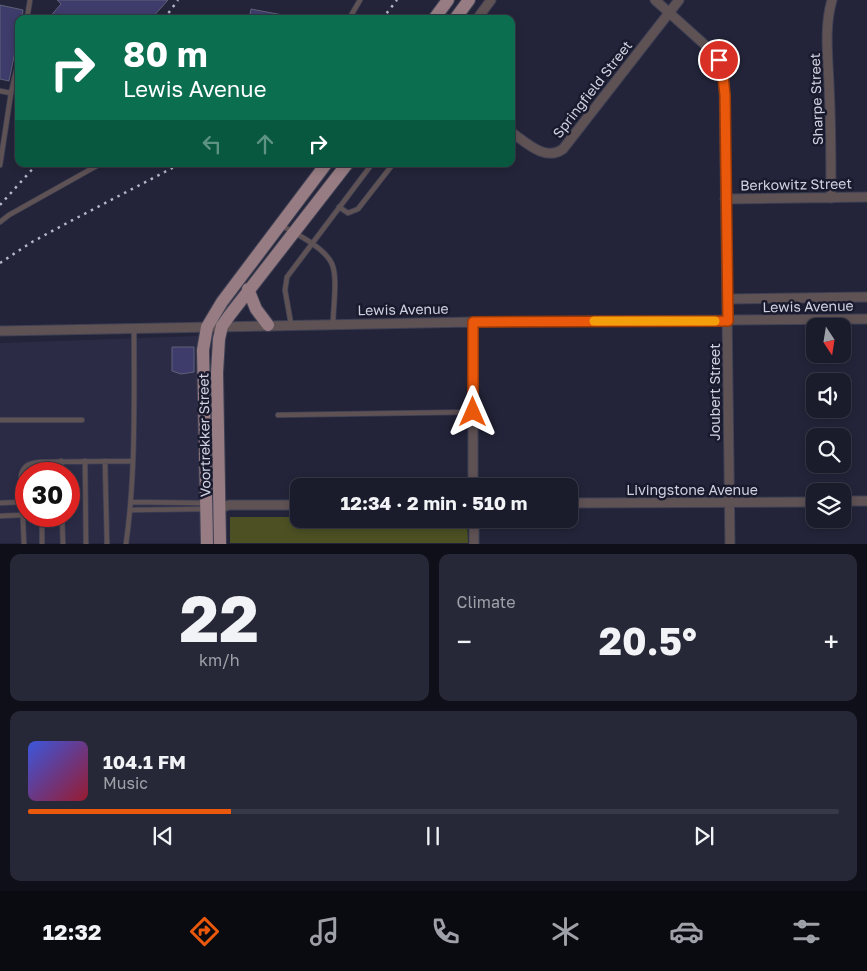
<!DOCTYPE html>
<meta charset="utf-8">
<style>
:root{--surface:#1a1b2b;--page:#272837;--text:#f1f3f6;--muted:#9fa1a9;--line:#383947;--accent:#ea580c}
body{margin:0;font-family:"Golos Text",sans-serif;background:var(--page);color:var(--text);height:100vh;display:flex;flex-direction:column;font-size:19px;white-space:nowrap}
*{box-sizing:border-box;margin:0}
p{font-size:16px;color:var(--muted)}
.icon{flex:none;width:28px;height:28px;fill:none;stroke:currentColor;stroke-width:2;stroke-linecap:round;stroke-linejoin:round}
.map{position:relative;height:544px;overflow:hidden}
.sheet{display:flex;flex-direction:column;gap:10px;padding:10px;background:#0e0f18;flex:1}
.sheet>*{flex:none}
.banner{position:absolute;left:15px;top:15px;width:500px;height:152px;border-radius:10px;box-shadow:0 2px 8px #0003,0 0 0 1px var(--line);background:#0b6e4f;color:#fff;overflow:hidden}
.needle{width:32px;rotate:168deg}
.tools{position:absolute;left:806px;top:318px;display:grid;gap:10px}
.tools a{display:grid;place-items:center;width:45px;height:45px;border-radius:10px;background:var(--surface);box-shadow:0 2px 8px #0003,0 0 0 1px var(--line);font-size:25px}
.speed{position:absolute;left:15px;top:462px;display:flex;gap:10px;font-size:25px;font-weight:700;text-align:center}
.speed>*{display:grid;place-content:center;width:65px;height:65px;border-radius:50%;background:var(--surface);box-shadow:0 2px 8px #0003,0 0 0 1px var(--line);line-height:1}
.speed .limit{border:8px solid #d22;background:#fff;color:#111}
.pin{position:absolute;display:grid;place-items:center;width:42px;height:42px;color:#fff;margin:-21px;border:2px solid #fff;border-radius:50%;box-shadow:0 1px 5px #0007}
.me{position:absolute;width:55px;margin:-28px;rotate:0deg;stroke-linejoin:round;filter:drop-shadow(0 0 4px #0008)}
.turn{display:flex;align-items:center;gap:18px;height:105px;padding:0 25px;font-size:22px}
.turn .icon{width:65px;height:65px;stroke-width:2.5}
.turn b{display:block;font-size:35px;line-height:42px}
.lanes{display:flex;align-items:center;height:48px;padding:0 25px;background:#0003;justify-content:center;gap:25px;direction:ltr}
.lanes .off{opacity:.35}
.big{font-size:38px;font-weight:700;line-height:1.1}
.sheet .card{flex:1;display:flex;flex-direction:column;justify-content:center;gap:8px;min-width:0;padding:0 18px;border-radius:10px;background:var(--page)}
.sheet .dial{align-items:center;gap:0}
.dial b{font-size:65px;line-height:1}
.song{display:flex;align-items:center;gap:15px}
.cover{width:60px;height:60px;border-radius:8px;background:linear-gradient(135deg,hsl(230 70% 55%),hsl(350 70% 35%))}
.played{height:5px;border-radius:2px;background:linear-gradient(90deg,var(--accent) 25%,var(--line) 25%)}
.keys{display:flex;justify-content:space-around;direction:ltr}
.heat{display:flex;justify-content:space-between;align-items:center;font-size:28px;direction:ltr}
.sheet .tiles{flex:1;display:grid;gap:10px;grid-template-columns:1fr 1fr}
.card:last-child{grid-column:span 2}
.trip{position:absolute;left:290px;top:478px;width:288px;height:50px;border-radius:10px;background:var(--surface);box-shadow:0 2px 8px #0003,0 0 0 1px var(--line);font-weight:700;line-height:50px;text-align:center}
.tab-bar{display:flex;height:80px;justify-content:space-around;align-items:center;background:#0a0b11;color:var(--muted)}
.tab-bar .icon{width:35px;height:35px}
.tab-bar .selected{color:var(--accent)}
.tab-bar b{font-size:22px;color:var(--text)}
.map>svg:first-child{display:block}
.built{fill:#2b2b46;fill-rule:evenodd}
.green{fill:#4c5023}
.building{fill:#3d3c6b;stroke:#5f6179}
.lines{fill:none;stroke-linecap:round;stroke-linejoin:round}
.lane-casing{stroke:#3f4054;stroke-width:6}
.street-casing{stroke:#3f4054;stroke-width:11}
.primary-casing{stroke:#3f4054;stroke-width:14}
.lane{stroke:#5f5255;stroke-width:4.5}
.street{stroke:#5f5255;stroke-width:9}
.primary{stroke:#977d83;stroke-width:12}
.rail{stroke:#b6b7c7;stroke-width:2.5;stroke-dasharray:2.5 5;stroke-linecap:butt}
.route-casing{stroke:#983908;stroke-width:12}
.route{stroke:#ea580c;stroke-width:9}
.slow{stroke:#f59e0b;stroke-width:9}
.labels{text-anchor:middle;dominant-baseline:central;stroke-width:5;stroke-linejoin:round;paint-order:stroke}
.street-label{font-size:14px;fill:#d0d1e0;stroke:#1a1a2e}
</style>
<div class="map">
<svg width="867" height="544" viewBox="0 0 867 544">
<rect width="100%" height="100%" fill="#232439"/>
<path class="built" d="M198 336 201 543H0V343ZM26 474H69V516H26Z"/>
<path class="green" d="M230 517H299V519H467L468 543H230Z"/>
<path class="building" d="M57 0H168L151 19H48L61 4Z
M0 5 23 10 22 19H19V32L9 81 0 79Z
M251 9 288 16 287 19H249Z
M172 347H194V372L181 374 172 371Z"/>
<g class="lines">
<defs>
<path id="lane" d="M27 19 30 0
M349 19 360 0
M0 91 11 93
M0 165 11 93 19 58
M339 207 348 213 358 209 393 164
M0 222 9 215 100 164
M282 226C297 234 325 248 332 264 338 278 333 308 333 324
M291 324 285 290 287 277 372 164
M278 415 473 412
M0 420H82
M61 461 62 474
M85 461 86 544
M105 461 107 544
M41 462V474
M131 502 204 503
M0 503 22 502
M131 510 204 509
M0 516 22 515
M42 516V544
M62 516 63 544
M24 544 21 476C23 464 31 463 41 462L133 461
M126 544C136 472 134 400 134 328"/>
<path id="street" d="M655 0 714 53 722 67 724 80 730 544
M477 19 491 0
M511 132C526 142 545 162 563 149L679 0
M831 198C831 160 831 123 829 85 828 57 824 27 832 0
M725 199 867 197
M728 299 867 297
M0 331 473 322 867 319
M473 486V322
M842 501H867
M569 503 815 502
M220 508 229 505H299
M474 519V544"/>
<path id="primary" d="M434 19 448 0
M455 19 469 0
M248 289 256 309 268 325
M207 544 203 350 207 327 222 302 326 164
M220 544 217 373 219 339 222 326 229 316 347 164"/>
</defs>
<use href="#lane" class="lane-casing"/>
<use href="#street" class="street-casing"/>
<use href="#primary" class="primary-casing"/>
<use href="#lane" class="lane"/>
<use href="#street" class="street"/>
<use href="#primary" class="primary"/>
<path class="rail" d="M164 19 178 0
M382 19 397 0
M0 205 37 164
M0 263 32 242 67 223 180 164"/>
</g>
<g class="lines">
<defs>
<path id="route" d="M473 412V322L728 321 725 95 722 67 719 60"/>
</defs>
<use href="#route" class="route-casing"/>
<use href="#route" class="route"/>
<path class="slow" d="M594 321H715"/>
</g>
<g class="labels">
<g class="street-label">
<text transform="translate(592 89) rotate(-52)">Springfield Street</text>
<text transform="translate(816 99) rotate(-92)">Sharpe Street</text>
<text transform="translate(796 184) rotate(-1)">Berkowitz Street</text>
<text transform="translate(808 306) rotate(-1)">Lewis Avenue</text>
<text transform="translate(403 309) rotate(-1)">Lewis Avenue</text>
<text transform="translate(714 392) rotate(-90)">Joubert Street</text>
<text transform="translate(204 435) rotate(-91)">Voortrekker Street</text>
<text x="692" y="489">Livingstone Avenue</text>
</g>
</g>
</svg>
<div class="tools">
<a><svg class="needle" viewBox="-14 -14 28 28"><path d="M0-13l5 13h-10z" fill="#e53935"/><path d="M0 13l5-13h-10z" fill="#9fa1a9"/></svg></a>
<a><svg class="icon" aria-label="sound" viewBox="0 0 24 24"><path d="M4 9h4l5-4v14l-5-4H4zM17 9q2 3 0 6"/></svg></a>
<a><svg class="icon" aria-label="search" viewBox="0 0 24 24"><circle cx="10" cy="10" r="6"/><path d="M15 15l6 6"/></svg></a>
<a><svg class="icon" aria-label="layers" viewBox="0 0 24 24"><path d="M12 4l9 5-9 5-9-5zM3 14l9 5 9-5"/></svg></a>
</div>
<div class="speed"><div class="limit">30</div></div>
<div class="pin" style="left:719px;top:60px;background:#d93025"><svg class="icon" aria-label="arrive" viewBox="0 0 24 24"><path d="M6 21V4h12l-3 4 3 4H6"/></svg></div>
<svg class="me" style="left:473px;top:412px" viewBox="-20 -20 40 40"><path d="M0-17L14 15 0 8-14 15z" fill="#ea580c" stroke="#fff" stroke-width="4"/></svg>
<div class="trip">12:34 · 2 min · 510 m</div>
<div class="banner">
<div class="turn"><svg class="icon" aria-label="right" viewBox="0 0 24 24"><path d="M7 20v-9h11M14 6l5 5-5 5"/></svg><div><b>80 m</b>Lewis Avenue</div></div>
<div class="lanes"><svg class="icon off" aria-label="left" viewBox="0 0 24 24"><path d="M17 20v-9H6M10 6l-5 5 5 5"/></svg><svg class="icon off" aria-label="ahead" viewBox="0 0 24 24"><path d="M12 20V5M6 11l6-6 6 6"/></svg><svg class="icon" aria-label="right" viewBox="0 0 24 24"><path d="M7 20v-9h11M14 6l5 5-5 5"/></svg></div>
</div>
</div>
<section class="sheet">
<div class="tiles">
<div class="card dial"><b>22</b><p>km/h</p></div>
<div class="card"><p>Climate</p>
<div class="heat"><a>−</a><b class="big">20.5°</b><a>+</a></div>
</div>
<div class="card">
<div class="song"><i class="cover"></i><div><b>104.1 FM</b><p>Music</p></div></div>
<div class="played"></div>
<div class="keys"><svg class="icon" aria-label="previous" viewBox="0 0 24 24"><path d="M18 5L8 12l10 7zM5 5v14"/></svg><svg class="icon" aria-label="pause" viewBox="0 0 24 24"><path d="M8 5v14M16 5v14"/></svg><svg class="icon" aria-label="next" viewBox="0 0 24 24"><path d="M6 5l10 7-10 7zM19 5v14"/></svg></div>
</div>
</div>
</section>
<nav class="tab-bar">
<b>12:32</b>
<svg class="icon selected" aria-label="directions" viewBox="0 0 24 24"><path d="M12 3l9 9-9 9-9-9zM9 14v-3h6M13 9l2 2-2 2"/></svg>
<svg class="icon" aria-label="music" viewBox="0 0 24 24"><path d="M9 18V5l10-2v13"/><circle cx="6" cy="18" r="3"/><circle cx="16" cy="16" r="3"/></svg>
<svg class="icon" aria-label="phone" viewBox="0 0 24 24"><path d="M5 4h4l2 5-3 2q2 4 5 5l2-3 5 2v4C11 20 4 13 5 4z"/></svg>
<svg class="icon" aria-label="climate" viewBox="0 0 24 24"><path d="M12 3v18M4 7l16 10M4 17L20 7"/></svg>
<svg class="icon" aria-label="car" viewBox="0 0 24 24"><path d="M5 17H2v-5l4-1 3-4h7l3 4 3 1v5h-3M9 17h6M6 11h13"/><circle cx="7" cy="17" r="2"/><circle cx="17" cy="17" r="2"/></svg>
<svg class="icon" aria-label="filters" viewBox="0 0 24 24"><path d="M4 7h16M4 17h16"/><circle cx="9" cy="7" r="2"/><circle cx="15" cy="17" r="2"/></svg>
</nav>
